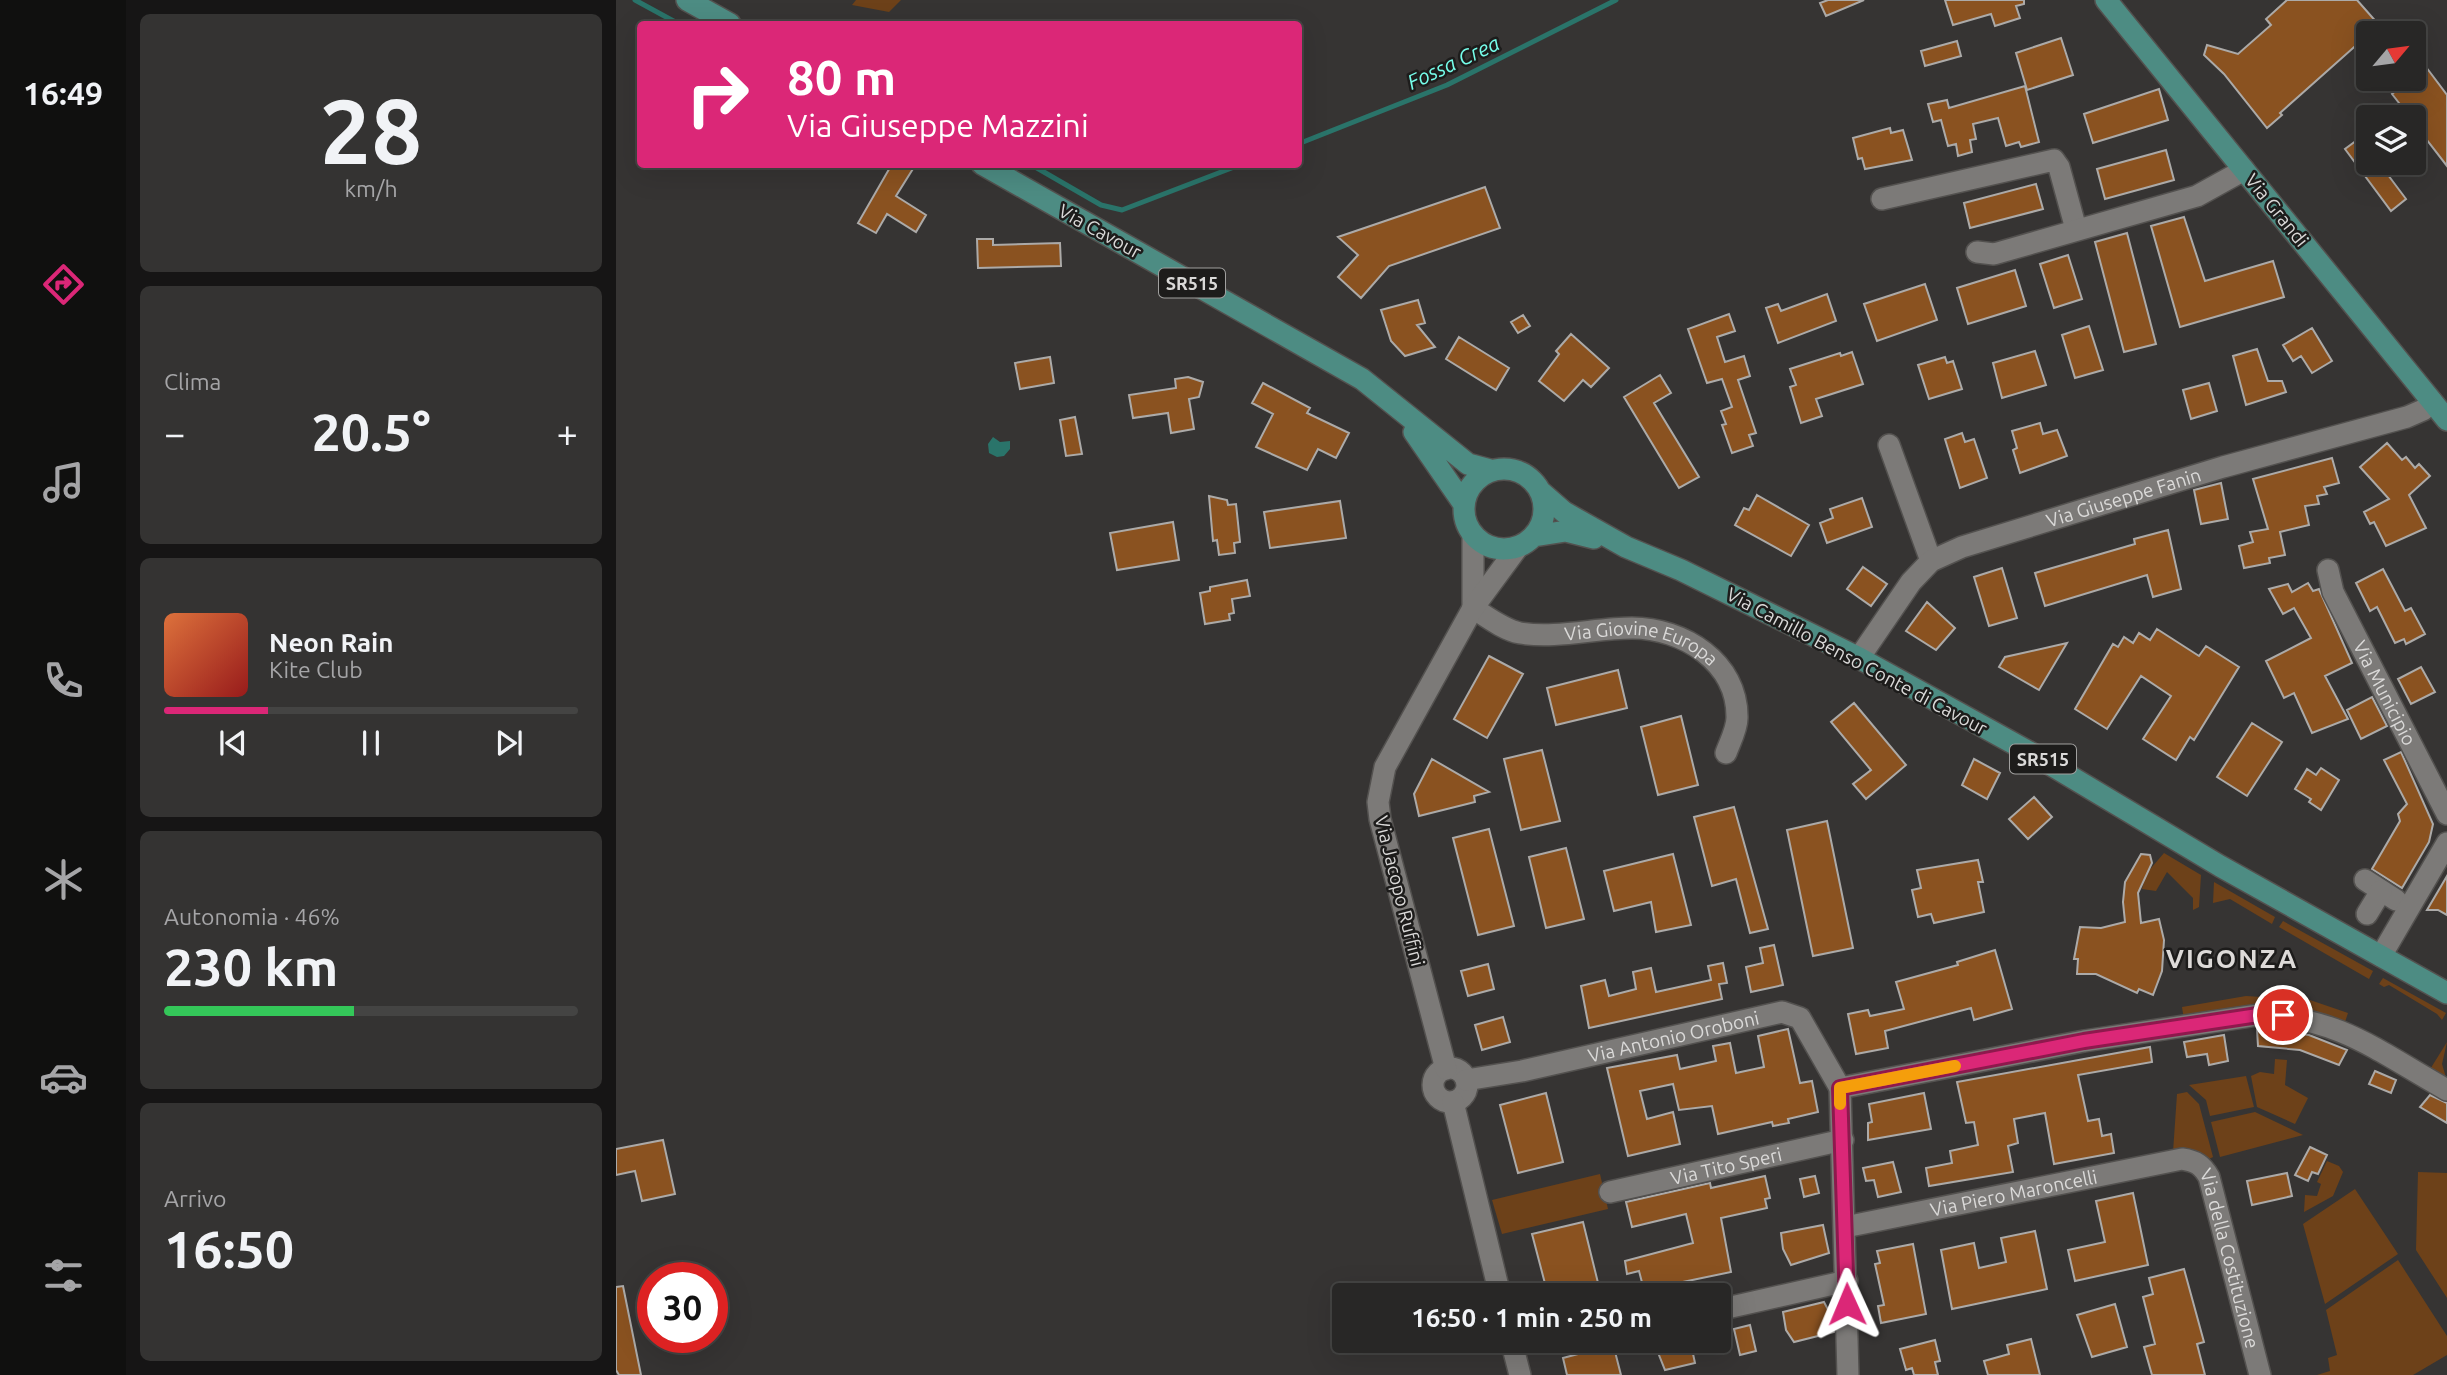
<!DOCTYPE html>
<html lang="it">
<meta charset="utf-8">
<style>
:root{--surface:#282726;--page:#343332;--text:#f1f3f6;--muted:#a5a5a7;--line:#444443;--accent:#db2777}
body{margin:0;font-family:Ubuntu,sans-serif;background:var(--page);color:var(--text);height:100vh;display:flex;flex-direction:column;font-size:26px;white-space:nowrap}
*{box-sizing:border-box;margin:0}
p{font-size:23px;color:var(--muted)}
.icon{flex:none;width:38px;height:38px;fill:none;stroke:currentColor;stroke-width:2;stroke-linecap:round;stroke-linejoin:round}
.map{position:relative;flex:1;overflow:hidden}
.panel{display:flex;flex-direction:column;gap:14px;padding:14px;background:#161515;width:490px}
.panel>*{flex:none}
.hud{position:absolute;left:21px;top:21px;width:665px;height:147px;border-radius:7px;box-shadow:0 7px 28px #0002,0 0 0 2px var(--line);background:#db2777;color:#fff;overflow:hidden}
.needle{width:46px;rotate:61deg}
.buttons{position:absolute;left:1740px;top:21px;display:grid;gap:14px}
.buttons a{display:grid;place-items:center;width:70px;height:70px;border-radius:7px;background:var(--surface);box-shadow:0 7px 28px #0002,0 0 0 2px var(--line);font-size:35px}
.speed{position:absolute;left:21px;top:1262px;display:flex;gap:14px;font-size:35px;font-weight:700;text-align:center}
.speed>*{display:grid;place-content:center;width:91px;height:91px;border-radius:50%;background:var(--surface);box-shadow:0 7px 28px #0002,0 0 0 2px var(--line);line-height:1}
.speed .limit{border:10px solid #d22;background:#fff;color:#111}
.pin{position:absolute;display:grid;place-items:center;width:60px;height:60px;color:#fff;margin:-30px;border:4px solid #fff;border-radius:50%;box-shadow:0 2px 7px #0007}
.me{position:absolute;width:77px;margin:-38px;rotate:359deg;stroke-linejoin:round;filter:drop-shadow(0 0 5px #0008)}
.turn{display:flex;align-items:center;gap:24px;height:147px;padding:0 35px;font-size:32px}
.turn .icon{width:91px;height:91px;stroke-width:2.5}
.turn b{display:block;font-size:49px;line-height:60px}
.big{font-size:52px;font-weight:700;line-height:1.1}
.panel .widget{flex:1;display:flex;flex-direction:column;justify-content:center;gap:10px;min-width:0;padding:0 24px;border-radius:10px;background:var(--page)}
.panel .dial{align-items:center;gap:0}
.dial b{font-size:91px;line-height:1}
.song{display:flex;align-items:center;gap:21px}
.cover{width:84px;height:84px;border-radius:10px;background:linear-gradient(135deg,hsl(20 70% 55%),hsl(0 70% 35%))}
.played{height:7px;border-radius:4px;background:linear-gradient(90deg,var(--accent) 25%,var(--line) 25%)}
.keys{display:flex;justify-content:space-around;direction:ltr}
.heat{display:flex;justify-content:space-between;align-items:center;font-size:38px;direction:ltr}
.charge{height:10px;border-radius:5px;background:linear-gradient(90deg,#34c759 46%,var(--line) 0)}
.trip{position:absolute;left:716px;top:1283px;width:399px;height:70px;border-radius:7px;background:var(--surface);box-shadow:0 7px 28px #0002,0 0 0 2px var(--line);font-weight:700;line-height:70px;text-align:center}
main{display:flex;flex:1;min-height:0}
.tabs{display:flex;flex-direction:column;width:126px;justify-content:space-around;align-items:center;background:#10100f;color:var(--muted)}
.tabs .icon{width:49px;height:49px}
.tabs .active{color:var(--accent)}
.tabs b{font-size:32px;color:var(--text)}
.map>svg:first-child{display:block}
.green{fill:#6d4119}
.water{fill:#2a746a}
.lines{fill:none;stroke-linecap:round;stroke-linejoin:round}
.stream{stroke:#2a746a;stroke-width:5}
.building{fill:#8a5220;stroke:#acaaa8;stroke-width:2}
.minor-casing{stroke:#53514f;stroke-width:24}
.major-casing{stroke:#53514f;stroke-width:24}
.minor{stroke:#7c7a78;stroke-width:21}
.major{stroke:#4d8c83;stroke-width:21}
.route-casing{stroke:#8e194d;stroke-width:18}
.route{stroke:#db2777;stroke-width:12}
.slow{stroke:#f59e0b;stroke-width:12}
.labels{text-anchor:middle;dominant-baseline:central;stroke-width:5;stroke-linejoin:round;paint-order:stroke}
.shield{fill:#1d1c1b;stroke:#a1a09f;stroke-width:2}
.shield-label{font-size:18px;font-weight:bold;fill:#dad9d8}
.street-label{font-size:19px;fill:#dad9d8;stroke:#1d1c1b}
.water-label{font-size:21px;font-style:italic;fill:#76feeb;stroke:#1d1c1b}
.district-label{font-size:26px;font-weight:bold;letter-spacing:2px;fill:#dddad8;stroke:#1d1c1b}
</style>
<main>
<nav class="tabs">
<b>16:49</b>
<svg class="icon active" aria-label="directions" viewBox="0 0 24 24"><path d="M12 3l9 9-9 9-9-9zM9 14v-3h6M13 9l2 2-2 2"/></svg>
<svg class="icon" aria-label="music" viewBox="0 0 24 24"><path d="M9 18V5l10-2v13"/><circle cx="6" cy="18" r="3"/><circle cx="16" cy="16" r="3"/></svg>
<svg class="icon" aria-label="phone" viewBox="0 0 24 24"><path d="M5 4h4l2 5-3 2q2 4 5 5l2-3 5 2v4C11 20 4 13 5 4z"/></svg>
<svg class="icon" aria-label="climate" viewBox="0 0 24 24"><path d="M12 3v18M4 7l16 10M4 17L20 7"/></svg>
<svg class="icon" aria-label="car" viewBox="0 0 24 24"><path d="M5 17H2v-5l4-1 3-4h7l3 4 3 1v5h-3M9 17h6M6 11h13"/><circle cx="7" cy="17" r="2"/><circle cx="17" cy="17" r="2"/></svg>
<svg class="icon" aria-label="filters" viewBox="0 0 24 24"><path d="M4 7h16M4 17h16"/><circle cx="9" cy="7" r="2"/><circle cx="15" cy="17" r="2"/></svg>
</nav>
<section class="panel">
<div class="widget dial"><b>28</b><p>km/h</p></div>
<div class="widget"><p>Clima</p>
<div class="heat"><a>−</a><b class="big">20.5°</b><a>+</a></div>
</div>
<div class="widget">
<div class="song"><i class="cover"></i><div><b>Neon Rain</b><p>Kite Club</p></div></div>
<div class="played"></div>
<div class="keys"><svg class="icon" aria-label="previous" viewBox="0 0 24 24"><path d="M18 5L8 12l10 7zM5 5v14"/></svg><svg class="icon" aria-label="pause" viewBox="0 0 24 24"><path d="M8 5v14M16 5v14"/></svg><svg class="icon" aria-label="next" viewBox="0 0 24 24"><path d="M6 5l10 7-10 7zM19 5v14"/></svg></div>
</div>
<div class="widget"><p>Autonomia · 46%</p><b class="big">230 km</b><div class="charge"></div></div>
<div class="widget"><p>Arrivo</p><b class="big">16:50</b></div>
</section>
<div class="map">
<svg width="1831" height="1375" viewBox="0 0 1831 1375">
<rect width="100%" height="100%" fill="#363433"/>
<path class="green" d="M240 0H285L273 12 236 5Z
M1548 853 1585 875 1583 907 1577 910V898L1551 872 1540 891 1526 889 1530 874Z
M1598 882 1659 917 1656 924 1614 899 1597 903Z
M1667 921 1757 971 1753 979 1663 927Z
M1767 978 1830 1013 1826 1020 1821 1014 1773 985 1768 987 1763 984Z
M1630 996 1694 1000 1732 1013 1728 1025 1568 1020 1566 1007Z
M1831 1042 1826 1064 1831 1081 1813 1071Z
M1659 1059 1671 1060 1669 1085 1692 1098 1679 1124 1641 1107 1635 1076 1644 1072 1658 1074Z
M1630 1076 1638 1107 1594 1116 1590 1100 1573 1085Z
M1571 1092 1583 1104 1597 1157 1593 1159 1578 1151 1557 1152 1561 1094Z
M1639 1112 1687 1135 1604 1157 1595 1122Z
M1711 1161 1723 1166 1727 1172 1717 1196 1688 1212 1689 1195 1701 1196 1705 1184 1701 1182Z
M1802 1172 1831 1173V1298L1800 1250Z
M984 1174 992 1209 886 1234 876 1200Z
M1739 1189 1782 1254 1709 1304 1687 1224Z
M1782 1260 1831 1336V1355L1797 1375H1701L1714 1371 1712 1358 1721 1355 1710 1310Z"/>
<path class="water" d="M377 437 384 442 394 441V449L388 456 381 457 373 453 372 444Z"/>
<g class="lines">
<path class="stream" d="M19 0 63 24
M682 144 831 85 1000 0
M414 164 485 205 506 210 626 164"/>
</g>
<path class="building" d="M1212 0H1248L1210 16 1204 3Z
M1329 0H1408V4L1400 6 1404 18 1379 26 1375 14 1337 25Z
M1671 0H1741L1763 25 1664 113 1666 115 1651 128 1608 74 1588 55 1591 45 1622 54 1655 25 1650 19Z
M1445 38 1457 75 1411 90 1400 53Z
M1341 41 1345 56 1309 66 1305 51Z
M1810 67 1831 95V166L1797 122V117H1794L1776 94Z
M1409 86 1423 142 1405 147 1403 142 1390 146 1382 118 1357 124 1360 139 1354 140 1356 152 1342 156 1340 144 1332 146 1325 120 1317 122 1312 104 1331 100 1333 108Z
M1543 89 1552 120 1477 143 1468 114Z
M1274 128 1275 133 1287 130 1296 160 1249 169 1246 158 1242 159 1237 138Z
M1752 132V163H1763L1790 199 1775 211 1729 149Z
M1550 150 1558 180 1489 199 1481 169Z
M276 164H300L280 196 310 215 300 232 271 214 260 233 242 223Z
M1420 184 1427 209 1354 228 1348 203Z
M869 187 884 228 773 266 745 298 722 277 742 255 722 237Z
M1568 217 1589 281 1657 261 1668 297 1564 327 1535 226Z
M1511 233 1540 344 1508 352 1479 242Z
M361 239H377V245L444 243 445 266 362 268Z
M1452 255 1466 299 1438 308 1424 264Z
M1399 270 1410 306 1352 324 1341 288Z
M1309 284 1321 320 1261 341 1248 304Z
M1211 294 1220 321 1162 343 1150 308 1162 304 1165 311Z
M802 300 809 323 801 325 819 347 789 356 775 341 765 310Z
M1113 314 1119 331 1101 337 1109 362 1128 356 1134 376 1122 380 1140 433 1133 435 1137 446 1116 453 1106 425 1110 424 1105 411 1116 407 1106 379 1091 383 1072 329Z
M907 315 914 326 902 333 895 322Z
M1473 326 1487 370 1459 378 1446 335Z
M1696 328 1716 361 1696 373 1685 356 1677 361 1667 345Z
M955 334 993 368 975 387 967 380 948 401 923 381 943 354 940 351Z
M843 337 893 368 880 390 830 359Z
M1641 349 1652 381H1666L1670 392 1630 405 1617 356Z
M1419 351 1430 385 1386 398 1377 363Z
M1236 352 1247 384 1200 399 1206 416 1185 423 1174 387 1180 385 1174 369 1224 353 1225 356Z
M434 357 438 383 404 389 399 363Z
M1329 357 1331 363 1337 361 1346 389 1313 399 1302 365Z
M1044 375 1055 393 1038 403 1083 477 1063 488 1008 397Z
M572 377 587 382 583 397 573 399 578 429 555 433 552 413 517 418 513 395 560 388 559 379Z
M647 383 694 408 691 413 733 433 720 458 702 449 691 470 640 447 657 414 636 403Z
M1593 383 1601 411 1575 419 1567 390Z
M459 417 466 454 450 456 444 420Z
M1424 423 1427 434 1441 430 1451 456 1404 473 1397 450 1401 448 1396 431Z
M1346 433 1349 442 1358 439 1371 478 1344 488 1329 439Z
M1771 443 1786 460 1790 457 1799 468 1803 464 1814 476 1793 495 1810 528 1770 546 1758 522 1754 524 1748 512 1773 499 1744 467Z
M1716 458 1723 483 1708 487 1711 494 1701 496 1703 504 1689 506 1693 525 1664 532 1669 555 1653 558 1654 563 1628 568 1623 546 1637 542 1634 532 1652 529 1637 479Z
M1605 483 1612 519 1585 524 1578 490Z
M1141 495 1193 525 1175 556 1119 525 1128 508 1133 510Z
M593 496 611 500 612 505 620 504 624 542 618 543 619 553 603 555 601 540 597 541Z
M1246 498 1256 527 1211 543 1204 523 1217 518 1214 509Z
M724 501 730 538 654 548 648 512Z
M557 522 563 560 501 570 494 533Z
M1552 530 1565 589 1537 597 1531 575 1429 606 1419 573 1519 544 1518 539Z
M1247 567 1271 584 1255 606 1231 589Z
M1386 568 1401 618 1373 626 1358 577Z
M1767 569 1789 611 1795 608 1809 634 1790 644 1788 639 1779 643 1761 607 1754 611 1740 583Z
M631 580 634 596 616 599 618 613 613 614 614 620 589 624 584 593 594 591V587Z
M1692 583 1697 591 1703 589 1736 663 1709 676 1732 719 1696 733 1678 693 1668 698 1650 661 1695 638 1678 608 1667 614 1653 589 1672 584 1676 592Z
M1311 602 1339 628 1320 650 1290 631Z
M1541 629 1583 656 1590 646 1623 667 1578 740 1574 737 1560 760 1527 739 1555 696 1525 676 1491 729 1459 709 1497 644 1502 647 1508 637 1517 643 1523 633 1534 640Z
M1451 643 1423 690 1383 667 1389 657Z
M873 656 907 674 871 738 838 719Z
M1805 667 1819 692 1795 704 1782 679Z
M1002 670 1011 708 940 725 931 688Z
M1756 697 1771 726 1745 739 1731 710Z
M1238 703 1290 765 1250 799 1237 784 1255 770 1215 722Z
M1065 716 1082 785 1042 795 1025 727Z
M1636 723 1666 742 1631 796 1601 777Z
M926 750 944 821 905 830 888 759Z
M1785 752 1817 824 1813 842 1786 888 1756 869 1784 821 1782 814 1791 804 1768 760Z
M816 759 873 792 858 796 859 802 803 816 798 794Z
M1358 759 1384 773 1371 799 1346 785Z
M1705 768 1723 780 1705 810 1693 802 1695 799 1679 789 1691 769 1700 775Z
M1418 797 1436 817 1412 839 1393 819Z
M1118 807 1152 929 1134 933 1120 879 1096 886 1078 817Z
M1211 821 1237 948 1197 956 1171 830Z
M873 829 898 926 862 935 837 838Z
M950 848 968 919 930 928 913 857Z
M1057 854 1075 925 1040 932 1035 902 998 911 988 871Z
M1525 854 1534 855 1536 863 1522 893 1525 923 1543 919 1548 940 1546 971 1537 995 1523 989 1521 993 1480 974H1461L1462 959H1458L1464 927 1485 928 1509 922 1507 902 1509 882Z
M1362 860 1367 882H1362L1368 912 1318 923 1315 914 1302 917 1296 890 1305 888 1301 870Z
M1831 876V915L1822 910H1811Z
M1158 945 1167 985 1135 992 1130 967 1147 963 1144 948Z
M1379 950 1396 1009 1358 1020 1355 1008 1269 1031 1272 1048 1240 1054 1232 1014 1252 1010 1254 1016 1288 1009 1280 982 1342 965 1341 962Z
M1107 963 1111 983 1103 984 1106 999 973 1028 965 986 989 980 993 996 1020 989 1017 972 1035 968 1040 992 1095 980 1092 966Z
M872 964 878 989 852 996 845 971Z
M887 1017 894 1042 866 1050 859 1025Z
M1172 1029 1184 1083 1196 1081 1202 1112 1172 1119 1173 1123 1157 1126 1156 1122 1102 1134 1096 1106 1063 1110 1057 1084 1024 1091 1031 1119 1057 1112 1064 1144 1012 1156 991 1068 1061 1055 1064 1069 1100 1061 1097 1046 1114 1043 1120 1073 1148 1067 1142 1036Z
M1641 1029 1693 1035 1731 1050 1723 1065 1684 1050 1642 1046Z
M1608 1035 1612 1061 1593 1065 1591 1054 1571 1057 1568 1042Z
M1534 1047 1536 1062 1462 1075 1472 1121 1483 1119 1486 1136 1495 1134 1498 1153 1438 1164 1429 1113 1398 1119 1402 1143 1392 1146 1397 1172 1313 1186 1310 1168 1336 1163 1334 1151 1362 1145 1358 1122 1350 1123 1341 1082Z
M1759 1071 1780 1080 1775 1093 1753 1084Z
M930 1093 947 1162 902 1173 884 1105Z
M1308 1093 1315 1129 1252 1140V1123L1256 1122 1253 1104Z
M1814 1095 1831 1103V1123L1804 1107Z
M47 1140 59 1194 26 1201 19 1171 0 1175V1149Z
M1694 1147 1711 1155 1702 1174 1696 1172 1692 1181 1679 1175Z
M1277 1162 1285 1192 1262 1197 1258 1180 1250 1181 1247 1168Z
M1671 1173 1676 1196 1636 1205 1631 1181Z
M1149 1176 1154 1198 1149 1199 1151 1208 1105 1218 1115 1272 1028 1290 1023 1271 1011 1274 1009 1261 1077 1243 1070 1214 1016 1227 1010 1202 1094 1183 1095 1188Z
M1199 1176 1203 1193 1188 1197 1184 1179Z
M1517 1193 1532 1265 1459 1281 1452 1250 1489 1242 1480 1201Z
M967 1222 985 1295H932L916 1234Z
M1207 1225 1213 1253 1175 1265 1167 1249 1165 1233Z
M1419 1231 1431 1289 1336 1309 1325 1250 1358 1243 1363 1268 1390 1262 1385 1238Z
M1297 1244 1310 1314 1265 1323 1262 1306 1268 1305 1259 1264 1264 1263 1261 1251Z
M1568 1269 1588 1342 1581 1344 1589 1375H1536L1528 1347 1539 1344 1527 1297 1537 1294 1533 1278Z
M7 1286 25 1375H3L0 1370V1287Z
M1208 1302 1217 1319 1218 1332 1178 1342 1170 1330 1167 1312Z
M1499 1304 1511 1347 1476 1357 1461 1315Z
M1134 1325 1140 1351 1124 1355 1118 1329Z
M1415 1339 1424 1375H1372L1368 1361 1393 1354 1391 1345Z
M979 1340H996L1005 1375H951L947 1358 981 1349Z
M1037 1340H1074L1079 1363 1049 1370Z
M1319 1340 1324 1361 1319 1362 1322 1375H1298L1296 1368 1290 1370 1284 1349Z"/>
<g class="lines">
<defs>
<g id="minor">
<path d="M1266 199 1438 160 1443 167 1460 229"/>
<path d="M1361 252 1378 254 1581 196 1628 170"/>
<path d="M1273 445 1315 561"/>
<path d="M857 536V608"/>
<path id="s1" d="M1712 570 1717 592 1831 814"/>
<path id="s2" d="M857 608C871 617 888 630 904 633 940 639 980 628 1016 628 1067 628 1122 662 1121 718 1121 729 1114 742 1110 753"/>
<path id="s3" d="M1243 658 1295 582 1315 561 1346 547 1607 467 1791 417 1807 410 1816 402"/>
<path d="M1749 880 1780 900"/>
<path d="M1751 914 1765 891"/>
<path d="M1765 956 1831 843"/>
<circle cx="834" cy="1085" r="17"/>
<path d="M830 1069 764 819 762 802 769 767 857 608 902 547"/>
<path id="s4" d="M850 1080 906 1071 1166 1012 1184 1018 1224 1088"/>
<path d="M837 1102 884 1295"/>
<path id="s5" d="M994 1192 1227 1140"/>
<path id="s6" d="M1229 1227 1566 1159C1580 1161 1586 1165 1593 1177L1644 1375"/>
<path d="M1102 1310 1231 1281"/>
<path d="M895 1340 904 1375"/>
<path d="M1232 1375 1224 1088 1468 1041 1642 1015C1723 1017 1763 1052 1831 1090"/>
</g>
<path id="major" d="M71 0 114 24
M1490 0 1831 420
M366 164 746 379 852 464 874 470
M798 432 847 503
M848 509a40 40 0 1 1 80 0a40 40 0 1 1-80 0Z
M925 492 948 512 1010 547 1065 570 1243 658 1415 753 1604 866 1831 993
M918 536 950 531 978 538"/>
</defs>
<use href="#minor" class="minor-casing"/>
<use href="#major" class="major-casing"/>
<use href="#minor" class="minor"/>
<use href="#major" class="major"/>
</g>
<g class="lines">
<defs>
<path id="route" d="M1231 1304 1224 1088 1468 1041 1642 1015H1667"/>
</defs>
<use href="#route" class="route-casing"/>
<use href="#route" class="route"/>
<path class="slow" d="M1224 1104V1088L1339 1066"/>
</g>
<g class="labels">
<g class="shield">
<rect x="543" y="268.5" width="66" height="29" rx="5"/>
<rect x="1394" y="744.5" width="66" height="29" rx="5"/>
</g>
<g class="shield-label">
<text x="576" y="283">SR515</text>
<text x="1427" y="759">SR515</text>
</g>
<g class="street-label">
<text transform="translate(1661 210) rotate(51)">Via Grandi</text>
<text transform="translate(484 231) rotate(29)">Via Cavour</text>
<text stroke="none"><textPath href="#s3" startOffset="324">Via Giuseppe Fanin</textPath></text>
<text stroke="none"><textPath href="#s2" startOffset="178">Via Giovine Europa</textPath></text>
<text transform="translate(1241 661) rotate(28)">Via Camillo Benso Conte di Cavour</text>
<text stroke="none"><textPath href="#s1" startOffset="136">Via Municipio</textPath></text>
<text transform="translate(784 891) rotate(76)">Via Jacopo Ruffini</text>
<text stroke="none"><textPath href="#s4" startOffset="212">Via Antonio Oroboni</textPath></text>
<text stroke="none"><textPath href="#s5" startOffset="119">Via Tito Speri</textPath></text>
<text stroke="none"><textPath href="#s6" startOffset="172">Via Piero Maroncelli</textPath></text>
<text stroke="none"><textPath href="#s6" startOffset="462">Via della Costituzione</textPath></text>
</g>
<g class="water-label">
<text transform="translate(837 62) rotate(-25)">Fossa Crea</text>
</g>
<g class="district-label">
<text x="1616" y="958">VIGONZA</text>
</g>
</g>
</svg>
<div class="buttons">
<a><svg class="needle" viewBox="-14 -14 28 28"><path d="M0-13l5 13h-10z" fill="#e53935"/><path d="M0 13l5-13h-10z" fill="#a5a5a7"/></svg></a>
<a><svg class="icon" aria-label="layers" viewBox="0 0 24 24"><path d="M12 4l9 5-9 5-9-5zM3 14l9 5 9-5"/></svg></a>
</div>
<div class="speed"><div class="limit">30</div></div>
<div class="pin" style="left:1667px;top:1015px;background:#d93025"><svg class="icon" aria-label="arrive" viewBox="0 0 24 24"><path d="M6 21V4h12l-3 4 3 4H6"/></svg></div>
<svg class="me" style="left:1231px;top:1304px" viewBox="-20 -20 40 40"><path d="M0-17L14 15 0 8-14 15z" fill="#db2777" stroke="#fff" stroke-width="4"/></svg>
<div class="trip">16:50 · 1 min · 250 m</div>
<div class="hud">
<div class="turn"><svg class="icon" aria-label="right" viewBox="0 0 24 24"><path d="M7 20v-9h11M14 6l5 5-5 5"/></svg><div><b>80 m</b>Via Giuseppe Mazzini</div></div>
</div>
</div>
</main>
